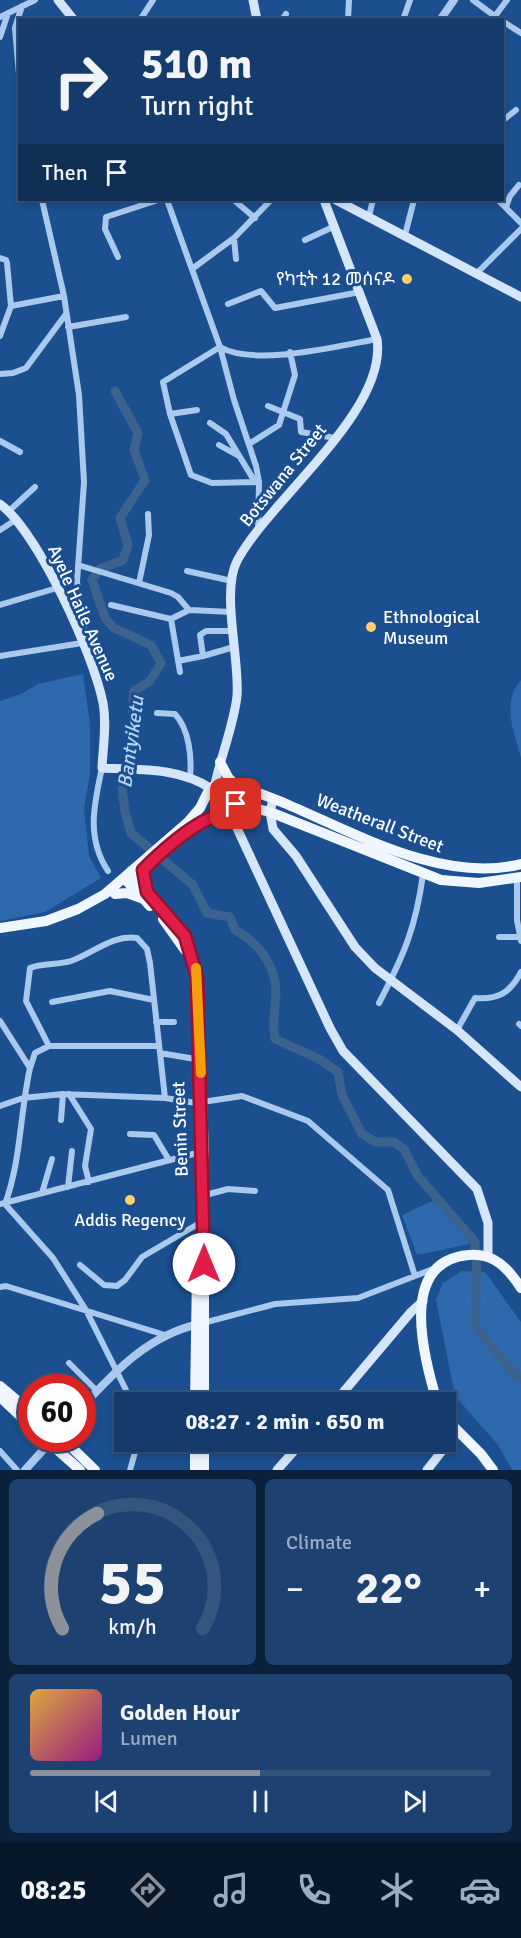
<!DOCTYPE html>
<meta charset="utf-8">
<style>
:root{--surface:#143b6b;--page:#1d4271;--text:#f1f3f6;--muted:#9dadc1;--line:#33557e;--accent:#8c9099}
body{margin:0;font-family:Signika,"Noto Sans Ethiopic",sans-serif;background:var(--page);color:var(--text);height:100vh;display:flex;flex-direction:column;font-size:22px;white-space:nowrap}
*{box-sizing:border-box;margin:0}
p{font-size:20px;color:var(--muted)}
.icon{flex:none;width:33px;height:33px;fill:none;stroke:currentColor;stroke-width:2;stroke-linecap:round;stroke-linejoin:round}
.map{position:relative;height:1470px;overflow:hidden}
.drawer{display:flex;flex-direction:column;gap:9px;padding:9px;background:#0b203b;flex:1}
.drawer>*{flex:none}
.top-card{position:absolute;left:18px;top:18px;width:486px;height:183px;border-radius:0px;box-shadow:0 3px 9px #0003,0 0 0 2px var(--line);background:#143b6b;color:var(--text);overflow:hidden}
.speed{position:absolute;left:18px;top:1374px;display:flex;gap:12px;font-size:30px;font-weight:700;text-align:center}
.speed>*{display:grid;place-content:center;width:78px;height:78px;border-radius:50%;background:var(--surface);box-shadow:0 3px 9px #0003,0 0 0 2px var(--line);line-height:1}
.speed .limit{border:9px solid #d22;background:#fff;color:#111}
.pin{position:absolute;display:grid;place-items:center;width:51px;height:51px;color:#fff;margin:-26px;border-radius:12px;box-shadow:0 3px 9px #0006}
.me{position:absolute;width:66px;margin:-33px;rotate:0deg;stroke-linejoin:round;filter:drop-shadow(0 0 4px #0008)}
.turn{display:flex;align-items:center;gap:21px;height:126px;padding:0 24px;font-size:27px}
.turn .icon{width:78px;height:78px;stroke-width:2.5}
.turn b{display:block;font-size:42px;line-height:51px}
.then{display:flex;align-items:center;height:57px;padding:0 24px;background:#0003;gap:12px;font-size:22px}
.big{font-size:45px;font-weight:700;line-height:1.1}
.drawer .card{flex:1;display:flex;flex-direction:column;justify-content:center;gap:9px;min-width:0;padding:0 21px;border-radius:9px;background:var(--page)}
.drawer .dial{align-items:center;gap:0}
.dial svg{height:156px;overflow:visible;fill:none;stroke:var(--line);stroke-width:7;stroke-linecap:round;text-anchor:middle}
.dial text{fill:var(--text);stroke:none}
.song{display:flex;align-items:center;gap:18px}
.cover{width:72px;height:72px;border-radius:9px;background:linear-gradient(135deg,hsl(40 70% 55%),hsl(310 70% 35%))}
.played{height:6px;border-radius:3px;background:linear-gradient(90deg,var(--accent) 50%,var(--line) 50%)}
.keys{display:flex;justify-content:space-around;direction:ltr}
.heat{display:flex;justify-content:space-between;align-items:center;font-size:33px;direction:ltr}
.drawer .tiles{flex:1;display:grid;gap:9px;grid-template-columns:1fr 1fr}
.card:last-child{grid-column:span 2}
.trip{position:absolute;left:114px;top:1392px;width:342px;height:60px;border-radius:0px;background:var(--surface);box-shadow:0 3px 9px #0003,0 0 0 2px var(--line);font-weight:700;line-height:60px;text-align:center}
.menu{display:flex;height:96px;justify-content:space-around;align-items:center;background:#08182b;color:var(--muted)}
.menu .icon{width:42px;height:42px}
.menu .current{color:var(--accent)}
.menu b{font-size:27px;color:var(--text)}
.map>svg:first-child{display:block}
.green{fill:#2e69ad}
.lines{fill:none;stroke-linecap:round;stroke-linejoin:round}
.river{stroke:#3c6290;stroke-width:9}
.minor{stroke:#a9c9ee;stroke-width:6}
.tertiary{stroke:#a9c9ee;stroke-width:8}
.secondary{stroke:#d6e6fa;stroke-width:9}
.primary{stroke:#f0f6ff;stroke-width:10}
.route-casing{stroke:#92132f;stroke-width:15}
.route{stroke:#e11d48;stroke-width:10}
.slow{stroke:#f59e0b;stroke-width:10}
.poi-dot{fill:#ffd166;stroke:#1b4f8f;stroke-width:2}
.labels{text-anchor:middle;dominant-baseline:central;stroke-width:6;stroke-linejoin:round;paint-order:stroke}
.poi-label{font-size:18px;fill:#fff;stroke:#1b4f8f;text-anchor:end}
.street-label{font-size:18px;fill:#fff;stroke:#1b4f8f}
.water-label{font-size:20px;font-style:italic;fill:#b5d3f5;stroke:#1b4f8f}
</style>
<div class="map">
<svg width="521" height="1470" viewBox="0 0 521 1470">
<rect width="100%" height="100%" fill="#1b4f8f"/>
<path class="green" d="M83 674 90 724V774L84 809 89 856 101 878 45 912 0 921V701L21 694 38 684Z
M521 680V758C514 731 501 703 521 680Z
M436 1199 470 1244 417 1255 402 1215Z
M462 1271 485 1272 521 1322V1470H512L498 1445 455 1396 436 1300 443 1283Z"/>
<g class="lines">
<path class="river" d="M115 391 138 433 134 450 145 480 120 518 128 545 123 560 100 569 92 580 105 618 114 628 151 645 161 663 150 681 134 691C129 721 139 761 122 787L125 812 131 833 193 885 207 913 230 917 235 930C258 942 276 965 276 993 275 1009 272 1022 275 1039L319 1059 338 1072 342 1095 362 1134 376 1142H394L404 1149 417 1175 475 1242 477 1273 475 1325 509 1369 521 1379"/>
<path class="minor" d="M473 0 500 20
M0 17 35 0
M140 20 153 0
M282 20 286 14
M316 20H325
M348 20 349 0
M403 20 410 0
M492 20 507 0
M502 21 521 33
M0 37 8 13
M20 86 15 28 22 6
M502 121 516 110
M167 200 220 347 234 400 256 466 259 482 258 531
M498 200 521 223
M235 201 255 218
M506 207 510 196 519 185
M369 216 373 200
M405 235 414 200
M234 238 236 259
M305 240 335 226
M118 257 105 229 106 217 158 200
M0 258 6 260 7 263 11 306 64 296
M192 269 234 238 271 200
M478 272 521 229
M228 304 261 291 275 308 360 292
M68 327 126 317
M0 336 11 306
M0 374 13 373 26 368 66 314
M268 406 300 419 301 432 335 438
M170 414 197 410
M210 423 226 434 255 482
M0 441 20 452
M249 444 279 425 295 375 290 352
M219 445 237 455
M259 482 212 483 191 475 170 414 163 382 220 347C254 367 338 346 377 339
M9 511 35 487
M0 530 17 519
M78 565 171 593 178 597 189 610
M187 571 232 581
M139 583 149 535 148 514
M0 605 57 588
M111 605 171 619 189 610 232 612
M171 619 180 672
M234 631H206L200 635 203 656 234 647
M0 656 82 643 86 637 77 582 84 482 79 395 64 296 42 200
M178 661 203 656
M157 713 175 714C189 729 192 757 190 777
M102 768C94 804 86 838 108 871
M517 878V920L521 941
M499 937H520
M52 1002 110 991 154 1000
M379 1003C404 955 416 927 423 874
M0 1021 30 1068C20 1113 21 1161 5 1204
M156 1022H174
M519 1024 521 1026
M457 1030 475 998C498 1000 510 993 521 972
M49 1046 26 1001 30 968C42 963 58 965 71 961 92 954 113 934 137 938L147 949 150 963 165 1098
M160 1053 201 1060
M30 1068 35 1053 49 1046H159
M69 1094 91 1129 85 1166 89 1182
M0 1106 23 1098 63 1094 165 1098 196 1103 242 1096 308 1121 388 1190 415 1276
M61 1120 63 1094
M130 1134 154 1135 169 1160
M68 1187 72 1151
M42 1193 52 1159
M198 1197 228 1189 255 1191
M0 1204 197 1153
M5 1204 53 1258 86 1310 132 1402
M80 1265 104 1285 117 1286 125 1280 142 1257 198 1224 204 1223
M0 1287 6 1286 165 1335
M203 1323 275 1304 358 1298 433 1269
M69 1363 97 1391
M0 1451 17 1470
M130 1470 138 1442"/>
<path class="tertiary" d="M440 20 454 0
M82 1407C115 1371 149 1335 199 1324
M25 1470 54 1438"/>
<path class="secondary" d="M58 0 74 20
M253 0 257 20
M336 200 521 297
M0 504C38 532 94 656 103 703 107 724 103 747 102 768 139 770 178 767 210 788
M215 784C221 756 234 724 237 696 240 660 221 592 237 561 270 499 388 411 377 339L324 200
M273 799 270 812 273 829 296 856 355 947 375 968 457 1030 521 1087
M229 811 330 1028 343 1051 477 1189 488 1223V1257
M335 1402 411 1312 423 1301
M277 1470 302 1442
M427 1470 457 1432"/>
<path class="primary" d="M220 762 228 777 236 786
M236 804 270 812 441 880 479 883 521 877
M131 871 185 936 197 977 204 1152V1402
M135 877 199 824 233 808 237 794 232 786
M124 878 150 906
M115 894 127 893 141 898
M163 919 185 950
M0 928 46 921 78 909 105 894 188 822 200 808 210 788 219 783C235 782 268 797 284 803 355 833 443 884 521 864
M0 1386 32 1413
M0 1397 32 1427
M195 1402 197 1271
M437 1402C424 1357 397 1261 469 1255 494 1253 508 1268 521 1288
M446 1419 481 1454 493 1470
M44 1438 80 1470
M62 1438 95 1470
M204 1442V1470
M195 1470V1442"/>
</g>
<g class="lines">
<defs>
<path id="route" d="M204 1264 197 977 185 936 147 892 143 870C160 853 179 836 199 824 211 816 228 814 236 804"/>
</defs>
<use href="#route" class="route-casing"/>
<use href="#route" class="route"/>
<path class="slow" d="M196 968 201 1073"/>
</g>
<g class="poi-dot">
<circle cx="407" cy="279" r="6"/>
<circle cx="371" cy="627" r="6"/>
<circle cx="130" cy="1200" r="6"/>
</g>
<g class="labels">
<g class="poi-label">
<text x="395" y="279">የካቲት 12 መሰናዶ</text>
<text x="383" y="617" text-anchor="start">Ethnological<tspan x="383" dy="21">Museum</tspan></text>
<text x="130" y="1220" text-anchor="middle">Addis Regency</text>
</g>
<g class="street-label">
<text transform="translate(283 475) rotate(-51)">Botswana Street</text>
<text transform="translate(83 613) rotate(66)">Ayele Haile Avenue</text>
<text transform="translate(380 823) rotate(21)">Weatherall Street</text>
<text transform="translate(180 1129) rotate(-92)">Benin Street</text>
</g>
<g class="water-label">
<text transform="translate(131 742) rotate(-82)">Bantyiketu</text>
</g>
</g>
</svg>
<div class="speed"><div class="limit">60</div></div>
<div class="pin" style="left:236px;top:804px;background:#d93025"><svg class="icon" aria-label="arrive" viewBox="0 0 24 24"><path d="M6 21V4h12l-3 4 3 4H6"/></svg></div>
<svg class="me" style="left:204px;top:1264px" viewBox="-20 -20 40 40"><circle r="19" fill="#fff"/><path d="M0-13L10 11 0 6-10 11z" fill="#e11d48"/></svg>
<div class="trip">08:27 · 2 min · 650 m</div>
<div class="top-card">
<div class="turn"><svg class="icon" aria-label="right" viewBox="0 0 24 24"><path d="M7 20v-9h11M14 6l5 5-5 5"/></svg><div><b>510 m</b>Turn right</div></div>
<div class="then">Then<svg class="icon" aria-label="arrive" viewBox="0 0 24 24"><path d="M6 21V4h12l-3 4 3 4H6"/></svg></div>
</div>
</div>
<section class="drawer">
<div class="tiles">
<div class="card dial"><svg viewBox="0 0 100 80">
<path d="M14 69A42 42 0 1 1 86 69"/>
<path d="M14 69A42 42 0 0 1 32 10" stroke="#8c9099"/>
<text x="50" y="56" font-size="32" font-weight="700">55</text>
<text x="50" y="72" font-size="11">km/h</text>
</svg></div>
<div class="card"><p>Climate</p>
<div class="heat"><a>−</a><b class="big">22°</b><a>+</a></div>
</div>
<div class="card">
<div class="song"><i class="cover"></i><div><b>Golden Hour</b><p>Lumen</p></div></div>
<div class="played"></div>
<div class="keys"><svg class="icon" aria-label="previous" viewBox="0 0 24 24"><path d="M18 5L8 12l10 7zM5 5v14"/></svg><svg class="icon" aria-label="pause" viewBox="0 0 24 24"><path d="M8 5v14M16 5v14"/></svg><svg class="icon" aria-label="next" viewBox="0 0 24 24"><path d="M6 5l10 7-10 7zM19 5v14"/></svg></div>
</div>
</div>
</section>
<nav class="menu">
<b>08:25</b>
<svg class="icon current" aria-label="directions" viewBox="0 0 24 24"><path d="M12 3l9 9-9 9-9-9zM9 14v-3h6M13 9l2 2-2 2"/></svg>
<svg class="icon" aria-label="music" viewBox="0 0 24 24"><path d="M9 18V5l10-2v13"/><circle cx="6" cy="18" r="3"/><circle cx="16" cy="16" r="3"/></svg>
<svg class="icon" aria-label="phone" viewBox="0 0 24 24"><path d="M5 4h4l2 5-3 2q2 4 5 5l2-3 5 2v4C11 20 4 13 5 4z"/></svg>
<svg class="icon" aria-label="climate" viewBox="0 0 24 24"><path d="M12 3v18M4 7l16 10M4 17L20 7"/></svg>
<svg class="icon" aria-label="car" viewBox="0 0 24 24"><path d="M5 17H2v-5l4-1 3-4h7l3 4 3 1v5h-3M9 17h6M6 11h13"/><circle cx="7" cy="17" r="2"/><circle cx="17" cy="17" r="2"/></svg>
</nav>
